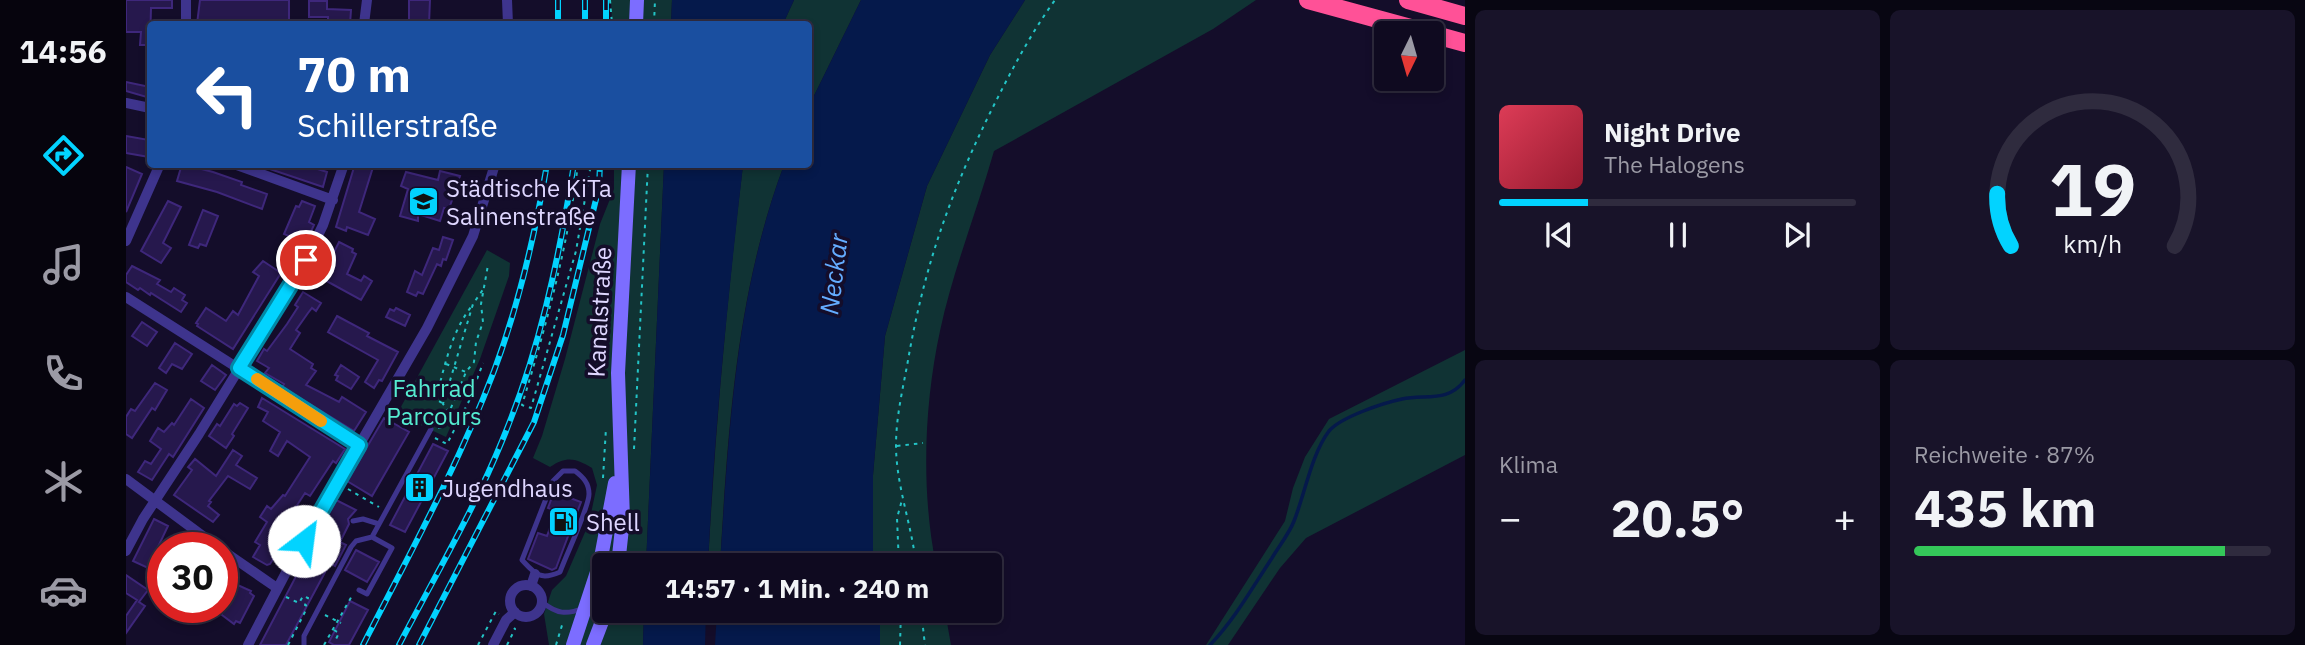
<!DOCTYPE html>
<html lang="de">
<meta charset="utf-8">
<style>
:root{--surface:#0f0a20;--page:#181329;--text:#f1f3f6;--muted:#9b9aa5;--line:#2f2b3e;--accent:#02d3ff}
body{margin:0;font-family:"IBM Plex Sans",sans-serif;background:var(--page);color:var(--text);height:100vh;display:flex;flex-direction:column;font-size:26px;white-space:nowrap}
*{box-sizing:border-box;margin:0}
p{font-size:23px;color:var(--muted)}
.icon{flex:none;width:38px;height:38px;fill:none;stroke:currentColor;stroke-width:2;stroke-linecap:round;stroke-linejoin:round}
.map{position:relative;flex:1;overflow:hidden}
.drawer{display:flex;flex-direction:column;gap:10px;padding:10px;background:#080612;width:840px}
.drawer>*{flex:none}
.banner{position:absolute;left:21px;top:21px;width:665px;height:147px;border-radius:7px;box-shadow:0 4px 10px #0003,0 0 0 2px var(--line);background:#1a4fa0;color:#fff;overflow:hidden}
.needle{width:46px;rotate:185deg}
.fabs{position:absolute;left:1248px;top:21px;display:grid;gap:14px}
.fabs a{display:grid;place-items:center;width:70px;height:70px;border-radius:7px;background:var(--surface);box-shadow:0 4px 10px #0003,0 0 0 2px var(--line);font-size:35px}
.speed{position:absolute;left:21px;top:532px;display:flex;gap:14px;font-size:35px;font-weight:700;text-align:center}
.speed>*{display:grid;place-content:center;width:91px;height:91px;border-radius:50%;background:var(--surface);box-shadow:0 4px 10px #0003,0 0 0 2px var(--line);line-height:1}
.speed .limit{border:10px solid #d22;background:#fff;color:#111}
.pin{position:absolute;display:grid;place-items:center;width:60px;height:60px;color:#fff;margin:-30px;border:4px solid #fff;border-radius:50%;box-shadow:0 2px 7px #0007}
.me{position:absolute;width:77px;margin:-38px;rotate:30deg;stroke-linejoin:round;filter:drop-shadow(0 0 5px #0008)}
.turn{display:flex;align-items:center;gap:24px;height:147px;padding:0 35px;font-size:32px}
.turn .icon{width:91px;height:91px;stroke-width:2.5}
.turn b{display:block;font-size:49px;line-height:60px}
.big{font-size:52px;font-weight:700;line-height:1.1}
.drawer .card{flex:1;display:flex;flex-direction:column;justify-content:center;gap:10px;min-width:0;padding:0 24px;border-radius:10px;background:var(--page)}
.drawer .dial{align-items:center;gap:0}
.dial svg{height:182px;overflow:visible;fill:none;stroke:var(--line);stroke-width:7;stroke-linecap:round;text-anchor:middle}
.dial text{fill:var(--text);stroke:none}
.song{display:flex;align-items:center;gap:21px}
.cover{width:84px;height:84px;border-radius:10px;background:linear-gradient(135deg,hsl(350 70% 55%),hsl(350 70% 35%))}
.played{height:7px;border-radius:4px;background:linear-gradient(90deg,var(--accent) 25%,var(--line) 25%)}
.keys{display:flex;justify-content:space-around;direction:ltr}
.heat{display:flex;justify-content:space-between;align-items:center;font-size:38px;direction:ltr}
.charge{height:10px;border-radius:5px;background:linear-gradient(90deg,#34c759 87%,var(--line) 0)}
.drawer .tiles{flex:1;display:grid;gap:10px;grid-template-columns:repeat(2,1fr)}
.trip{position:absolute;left:466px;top:553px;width:410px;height:70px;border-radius:7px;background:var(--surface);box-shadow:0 4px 10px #0003,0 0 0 2px var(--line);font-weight:700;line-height:70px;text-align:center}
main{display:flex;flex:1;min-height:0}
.tabs{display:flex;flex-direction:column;width:126px;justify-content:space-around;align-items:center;background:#06040d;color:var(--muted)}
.tabs .icon{width:49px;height:49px}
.tabs .current{color:var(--accent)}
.tabs b{font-size:32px;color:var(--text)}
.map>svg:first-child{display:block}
.green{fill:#103334}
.water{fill:#05194b}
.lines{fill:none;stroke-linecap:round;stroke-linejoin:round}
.stream{stroke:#05194b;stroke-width:3.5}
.building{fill:#26184d;stroke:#3e277b;stroke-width:2}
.path{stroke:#23c4c6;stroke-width:2;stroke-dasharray:3.5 5;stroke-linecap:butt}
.service{stroke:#3e348d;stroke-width:5}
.minor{stroke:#3e348d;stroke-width:10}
.secondary{stroke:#7c6dff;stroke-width:14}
.motorway{stroke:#ff5197;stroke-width:18}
.rail-casing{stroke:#02d3ff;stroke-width:6}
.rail{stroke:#140d2a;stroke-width:3.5;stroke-dasharray:10;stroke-linecap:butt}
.route-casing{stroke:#0189a6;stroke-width:18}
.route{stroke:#02d3ff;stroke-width:12}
.slow{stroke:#f59e0b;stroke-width:12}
.labels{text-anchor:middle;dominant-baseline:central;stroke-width:7;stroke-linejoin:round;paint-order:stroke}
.poi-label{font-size:24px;fill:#ded6ff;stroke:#140d2a;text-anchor:start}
.street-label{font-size:24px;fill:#ded6ff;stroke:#140d2a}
.park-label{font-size:24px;fill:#55ecd1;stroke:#140d2a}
.water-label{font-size:26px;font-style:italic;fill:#64acff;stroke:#140d2a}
</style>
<main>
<nav class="tabs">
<b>14:56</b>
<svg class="icon current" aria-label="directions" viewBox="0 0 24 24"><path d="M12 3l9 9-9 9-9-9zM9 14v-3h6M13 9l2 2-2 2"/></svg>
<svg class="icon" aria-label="music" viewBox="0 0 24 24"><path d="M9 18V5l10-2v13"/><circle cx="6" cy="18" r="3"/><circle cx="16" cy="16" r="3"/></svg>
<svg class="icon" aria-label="phone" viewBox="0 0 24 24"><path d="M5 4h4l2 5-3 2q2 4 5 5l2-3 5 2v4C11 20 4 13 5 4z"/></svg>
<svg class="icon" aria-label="climate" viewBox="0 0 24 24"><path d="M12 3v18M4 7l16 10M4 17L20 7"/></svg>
<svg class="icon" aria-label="car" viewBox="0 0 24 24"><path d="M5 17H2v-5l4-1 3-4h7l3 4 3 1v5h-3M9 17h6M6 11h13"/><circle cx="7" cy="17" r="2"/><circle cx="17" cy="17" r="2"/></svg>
</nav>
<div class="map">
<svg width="1339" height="645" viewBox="0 0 1339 645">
<rect width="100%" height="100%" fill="#140d2a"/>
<path class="green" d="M485 0H546L545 24H486Z
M668 0H735L683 106 682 24H657Z
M899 0H1130L1087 29 868 151C851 211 827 270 814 331 798 405 795 491 810 565H747V475L759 336 801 186 864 55Z
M488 165H538L520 565H478V611H518L517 645H423L418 614 426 590 440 576 463 523 471 485 466 468C449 458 441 456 424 467L407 458 416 436 439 359 474 224 488 189Z
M617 165H658C610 293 602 430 594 565H582C589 431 601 298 617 165Z
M361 250 384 263 383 276 354 359 320 437 271 414Z
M1339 350V455L1180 538 1154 568 1102 645H1080L1159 521 1167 488 1179 457 1203 419Z
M754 611H819L825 645H754Z"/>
<path class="water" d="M546 0H668L657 24H545Z
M735 0H899L864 55 801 186 759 336 747 475V565H594C603 429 610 294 658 165L682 164 683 106Z
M538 165H617C602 298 588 431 582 565H520Z
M518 611H580L579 645H517Z
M591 611H754V645H589Z"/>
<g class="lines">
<path class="stream" d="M1084 645C1109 619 1126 588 1146 558 1153 546 1163 534 1168 521 1179 494 1185 455 1203 431 1215 417 1257 403 1276 399 1300 394 1322 403 1339 380"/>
</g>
<path class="building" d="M0 0H46V8H25L24 45H14L15 32H0Z
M74 0H163V24H71Z
M283 0H304L303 24H283Z
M183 1H201V9L225 10 224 24H202V17H183Z
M0 82 24 87V98L0 91Z
M0 136 23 140V157L0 153Z
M56 164 87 172 116 182 115 185 141 194 136 209 91 192 51 181Z
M176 164 201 172 197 187 132 165Z
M229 164H248L233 212 249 219 242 235 221 227 220 231 210 227Z
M0 167 16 174 0 212Z
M314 171 334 176 323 209 318 208 314 221 292 214V221L274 216 282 189 275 186 280 172 312 180Z
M42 201 55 207 37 243 45 248 35 263 15 251Z
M176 201 189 206 183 222 188 225 174 255 165 251 170 239 158 234 170 206 173 207Z
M77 210 92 216 80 246 74 244 72 248 63 245Z
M317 237 327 240 320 260 317 259 315 266 311 264 297 294 292 292 290 296 281 292 289 271 296 275 307 248 313 250Z
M213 242 227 249 226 252 230 254 221 274 235 281 238 276 246 281 235 300 195 278Z
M137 261 155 273 107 349 71 326 72 324 70 323 80 308 100 321 107 311 112 315 133 276 127 272Z
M6 266 34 280 31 284 45 292 48 288 59 295 56 300 61 303 55 312 25 293 24 295 14 288 12 290 0 282V275Z
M177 292 195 303 190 311 186 308 182 313 170 330 174 333 164 349 187 364 185 368 190 371 180 385 213 402 216 397 240 412 228 431 156 387 158 384 139 373 143 368 131 361 138 349 141 351 161 324 172 307 169 305Z
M270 308 284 315 279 326 260 317 264 309 268 311Z
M211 316 243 333 241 336 272 352 256 381 253 380 248 388 239 382 252 360 202 332Z
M16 322 31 332 21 346 6 336Z
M49 343 66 354 56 369 46 364 40 373 33 368Z
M86 365 100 375 89 390 75 381Z
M215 365 233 377 225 389 210 380 212 376 209 375Z
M29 383 41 390 29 410 26 408 6 438 0 434V417L5 409 9 411Z
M136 398 219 449 210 463 207 461 184 496 179 493 166 513 170 516 166 522 169 523 162 534 160 533 152 547 154 549 144 564 141 565 127 557 134 545 129 542 141 522 134 517 141 506 145 509 157 495 159 496 184 457 161 441 152 456 144 451 154 432 137 421 142 412 132 407Z
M65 399 78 408 47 457 43 454 26 480 12 472 19 461 25 464 35 449 24 441 32 428 38 432 46 423 48 425Z
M114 403 122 408 106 434 108 436 100 448 83 436 91 424 94 426 108 404 111 406Z
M258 418 283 432 246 496 221 481Z
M307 444 322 451 279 532 264 525Z
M107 450 116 456 110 465 131 478 124 489 102 476 83 501 85 502 82 506 93 515 87 522 48 495 66 470 62 467 69 459 90 476Z
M428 492 455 502 430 568 426 570 402 559 412 533 421 536 430 511 422 508Z
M210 500 230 510 222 519 223 524 214 542 220 545 209 566 204 563 160 645H134Z
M28 519 42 526 22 568 7 561Z
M230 550 253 562 241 582 219 570Z
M0 575 22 590 13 602 19 606 0 633V616L11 600 0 593Z
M96 578 125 591 124 593 128 596 114 623 110 621 108 624 96 615Z
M224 601 242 610 223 645H208L203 642Z"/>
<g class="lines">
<path class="path" d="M484 0 486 24
M466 24H476
M528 24 529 0
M452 164C442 246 420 326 396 405L405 408 450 251 465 164
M320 364 340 372
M316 403 310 399C318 368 325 333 345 307
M323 412 317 404 347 304 358 288
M312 428 317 427 340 372 348 362 350 342 357 322 355 304 362 265
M309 438 321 444 343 401 357 363
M771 446 797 443
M508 449 522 164
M477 478 480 428
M222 489 253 507
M773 565 771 518 776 500
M790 565C786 525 770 486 770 445 770 419 776 392 781 366 797 272 821 201 863 115 883 75 903 36 929 0
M160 597 173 603 177 596 182 598 179 605 185 608
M795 611 799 645
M199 615 215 623
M208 630 213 633 210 639 214 641
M162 645 181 608
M198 645 227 594
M352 645 370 611 373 614
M381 645 389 629 388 628
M430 645 437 622
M774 645 775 611"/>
<path class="service" d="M437 471H449C457 477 463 483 463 494 463 508 440 555 434 572 414 581 409 574 396 560L427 481Z
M227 521 237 519 253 524
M233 590 241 594 266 548 246 537 305 429
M416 602C431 614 440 615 458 608
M178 645V636L225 547 230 541 246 537"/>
<path class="minor" d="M381 0 382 24
M60 24V0
M238 24 241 0
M0 103 24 108
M108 164 207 200
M0 241 34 164
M0 297 233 445
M0 479 93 548
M96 550 151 588
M0 551 17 519 73 434 180 260 197 225 218 164
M384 601a16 16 0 1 1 32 0a16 16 0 1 1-32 0Z
M405 586 409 574
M122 645 166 561 301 328 347 236 369 164
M367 645 380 620 389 612"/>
<path class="secondary" d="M510 24 511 0
M492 565 497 519 492 373 503 164
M447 645 474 563 489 483
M467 645 480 611"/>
<path class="motorway" d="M1182 0 1303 33
M1282 0 1339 16
M1306 34 1339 43"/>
<defs>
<path id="rail" d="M432 0V24
M459 0V24
M480 0V24
M237 645C283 555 332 466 368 371 393 304 409 235 421 164
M273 645C308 578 347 512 376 441 413 353 433 259 448 164
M293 645 408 422 437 335 473 187 474 164"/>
</defs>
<use href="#rail" class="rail-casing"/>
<use href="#rail" class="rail"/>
</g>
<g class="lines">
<defs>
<path id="route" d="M178 541 233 445 113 368 180 260"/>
</defs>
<use href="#route" class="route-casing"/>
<use href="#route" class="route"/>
<path class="slow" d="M131 379 195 421"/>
</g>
<defs>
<symbol id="school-square" viewBox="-11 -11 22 22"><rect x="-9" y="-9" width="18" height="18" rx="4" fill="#02d3ff" stroke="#140d2a"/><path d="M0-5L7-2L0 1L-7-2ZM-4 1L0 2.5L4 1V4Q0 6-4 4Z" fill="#111"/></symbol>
<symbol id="building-square" viewBox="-11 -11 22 22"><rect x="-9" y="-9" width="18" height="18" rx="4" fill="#02d3ff" stroke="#140d2a"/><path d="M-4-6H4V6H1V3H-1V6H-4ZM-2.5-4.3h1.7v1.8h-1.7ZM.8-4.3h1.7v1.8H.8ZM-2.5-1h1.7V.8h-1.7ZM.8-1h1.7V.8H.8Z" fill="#111"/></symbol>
<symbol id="fuel-square" viewBox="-11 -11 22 22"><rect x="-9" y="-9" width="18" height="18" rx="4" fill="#02d3ff" stroke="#140d2a"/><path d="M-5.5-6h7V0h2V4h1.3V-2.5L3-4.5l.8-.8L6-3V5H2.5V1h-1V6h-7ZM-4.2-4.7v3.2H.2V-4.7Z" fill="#111"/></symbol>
</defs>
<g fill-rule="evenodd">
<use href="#school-square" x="280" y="184" width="35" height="35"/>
<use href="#building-square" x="276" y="470" width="35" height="35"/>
<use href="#fuel-square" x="420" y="504" width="35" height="35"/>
</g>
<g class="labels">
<g class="poi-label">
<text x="320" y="188">Städtische KiTa<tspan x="320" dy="28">Salinenstraße</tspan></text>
<text x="316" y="488">Jugendhaus</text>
<text x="460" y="522">Shell</text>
</g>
<g class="street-label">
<text transform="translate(473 312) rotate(-87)">Kanalstraße</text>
</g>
<g class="park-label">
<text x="308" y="388">Fahrrad<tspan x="308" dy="28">Parcours</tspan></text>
</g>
<g class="water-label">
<text transform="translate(707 274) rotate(-83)">Neckar</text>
</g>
</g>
</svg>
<div class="fabs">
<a><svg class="needle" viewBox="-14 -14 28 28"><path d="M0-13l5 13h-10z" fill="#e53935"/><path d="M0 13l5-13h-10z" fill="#9b9aa5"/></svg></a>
</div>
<div class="speed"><div class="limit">30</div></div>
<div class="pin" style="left:180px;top:260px;background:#d93025"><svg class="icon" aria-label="arrive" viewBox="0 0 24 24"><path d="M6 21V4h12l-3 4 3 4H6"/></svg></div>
<svg class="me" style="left:178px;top:541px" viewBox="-20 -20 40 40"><circle r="19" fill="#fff"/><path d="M0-13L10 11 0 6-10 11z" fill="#02d3ff"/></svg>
<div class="trip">14:57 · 1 Min. · 240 m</div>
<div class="banner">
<div class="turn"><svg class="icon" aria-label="left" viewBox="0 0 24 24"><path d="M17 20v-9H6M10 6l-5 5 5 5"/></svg><div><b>70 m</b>Schillerstraße</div></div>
</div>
</div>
<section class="drawer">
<div class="tiles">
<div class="card">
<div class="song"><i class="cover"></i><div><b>Night Drive</b><p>The Halogens</p></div></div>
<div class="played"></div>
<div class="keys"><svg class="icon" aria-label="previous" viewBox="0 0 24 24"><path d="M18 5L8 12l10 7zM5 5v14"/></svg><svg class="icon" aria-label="pause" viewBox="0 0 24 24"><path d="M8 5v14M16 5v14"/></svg><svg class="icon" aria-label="next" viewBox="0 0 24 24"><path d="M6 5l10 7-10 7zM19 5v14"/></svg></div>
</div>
<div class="card dial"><svg viewBox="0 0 100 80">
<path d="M14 69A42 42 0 1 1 86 69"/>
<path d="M14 69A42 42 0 0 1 8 46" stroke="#02d3ff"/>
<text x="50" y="56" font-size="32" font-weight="700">19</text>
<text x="50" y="72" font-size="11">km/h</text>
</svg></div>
<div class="card"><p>Klima</p>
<div class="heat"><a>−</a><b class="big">20.5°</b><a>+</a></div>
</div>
<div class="card"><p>Reichweite · 87%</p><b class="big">435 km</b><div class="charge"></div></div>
</div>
</section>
</main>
